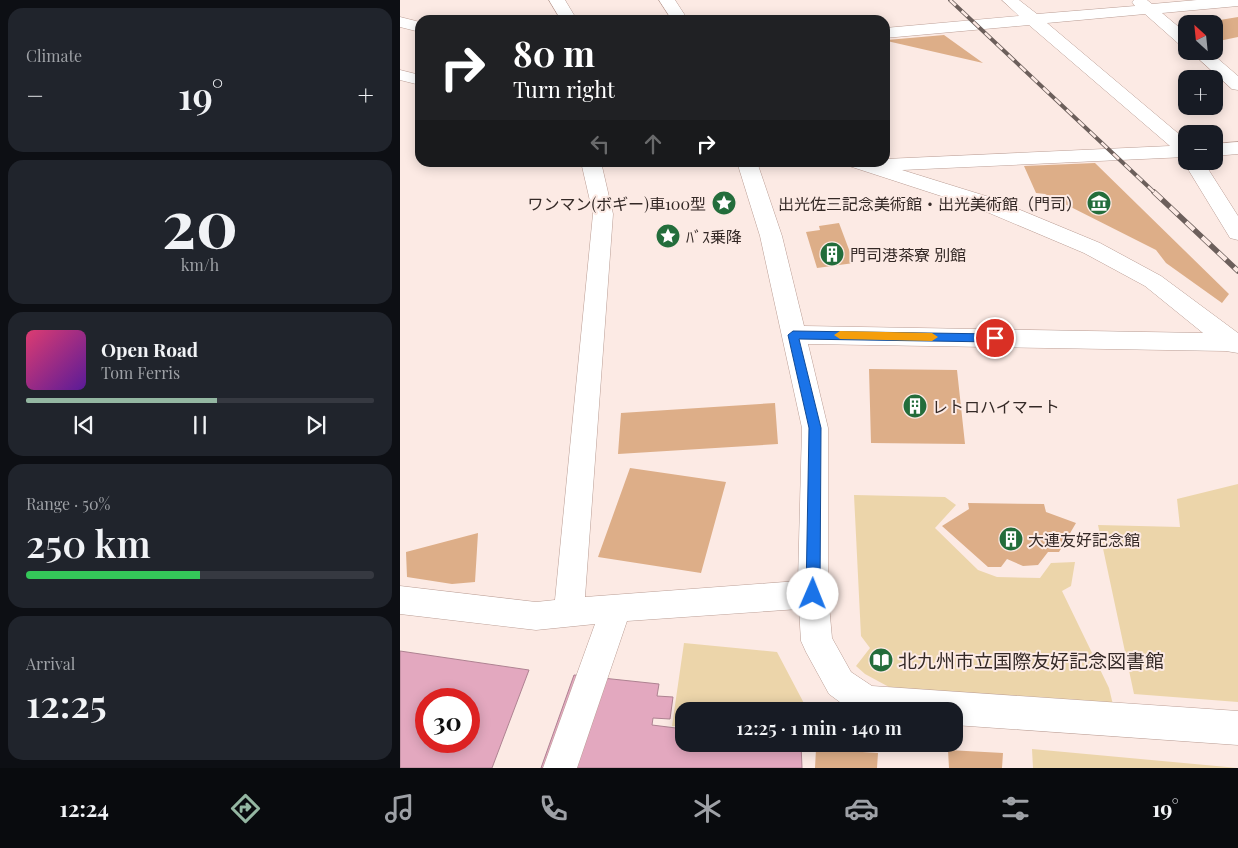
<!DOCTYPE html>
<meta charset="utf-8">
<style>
:root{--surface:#171b24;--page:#20242c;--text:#f1f3f6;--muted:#9ea1a6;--line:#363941;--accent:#94b7a2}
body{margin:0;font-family:"Playfair Display","Noto Sans JP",serif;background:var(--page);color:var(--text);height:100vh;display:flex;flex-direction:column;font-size:19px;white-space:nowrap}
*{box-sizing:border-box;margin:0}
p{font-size:16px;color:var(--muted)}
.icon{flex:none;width:28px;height:28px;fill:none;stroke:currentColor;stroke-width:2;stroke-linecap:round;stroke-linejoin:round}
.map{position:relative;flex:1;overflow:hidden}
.details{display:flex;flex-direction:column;gap:8px;padding:8px;background:#0d0f14;width:400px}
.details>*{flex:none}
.top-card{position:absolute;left:15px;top:15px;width:475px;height:152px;border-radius:15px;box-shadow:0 2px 12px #0003;background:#202124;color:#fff;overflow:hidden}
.needle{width:32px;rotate:333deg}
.buttons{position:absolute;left:778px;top:15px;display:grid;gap:10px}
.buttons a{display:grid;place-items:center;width:45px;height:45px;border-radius:10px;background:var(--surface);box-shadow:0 2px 12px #0003;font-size:25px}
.speed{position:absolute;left:15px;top:688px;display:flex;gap:10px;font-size:25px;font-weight:700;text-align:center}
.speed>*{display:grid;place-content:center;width:65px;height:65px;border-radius:50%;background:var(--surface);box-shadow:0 2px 12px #0003;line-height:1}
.speed .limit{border:8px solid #d22;background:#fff;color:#111}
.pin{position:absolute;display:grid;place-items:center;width:42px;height:42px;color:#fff;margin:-21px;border:2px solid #fff;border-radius:50%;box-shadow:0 1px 5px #0007}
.me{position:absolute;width:55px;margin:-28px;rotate:1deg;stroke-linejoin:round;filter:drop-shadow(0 0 4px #0008)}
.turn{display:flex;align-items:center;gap:18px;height:105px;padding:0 15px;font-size:22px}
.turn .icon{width:65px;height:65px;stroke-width:2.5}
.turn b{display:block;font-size:35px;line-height:42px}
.lanes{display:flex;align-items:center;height:48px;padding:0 15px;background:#0003;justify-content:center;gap:25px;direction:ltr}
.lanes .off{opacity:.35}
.big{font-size:38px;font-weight:600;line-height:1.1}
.details .tile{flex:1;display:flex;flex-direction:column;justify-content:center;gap:8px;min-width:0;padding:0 18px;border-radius:15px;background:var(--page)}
.details .dial{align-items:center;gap:0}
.dial b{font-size:65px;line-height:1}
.song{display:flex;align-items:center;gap:15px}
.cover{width:60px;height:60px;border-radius:8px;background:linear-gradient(135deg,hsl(340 70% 55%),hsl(270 70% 35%))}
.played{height:5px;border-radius:2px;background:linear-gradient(90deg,var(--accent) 55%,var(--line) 55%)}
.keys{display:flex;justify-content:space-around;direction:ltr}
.heat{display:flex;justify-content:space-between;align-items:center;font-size:28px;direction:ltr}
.charge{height:8px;border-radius:4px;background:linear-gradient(90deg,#34c759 50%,var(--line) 0)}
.trip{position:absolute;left:275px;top:702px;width:288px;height:50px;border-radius:15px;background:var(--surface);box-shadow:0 2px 12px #0003;font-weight:600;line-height:50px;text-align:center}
.dock{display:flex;height:80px;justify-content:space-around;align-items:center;background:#090b0e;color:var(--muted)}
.dock .icon{width:35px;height:35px}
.dock .on{color:var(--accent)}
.dock b{font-size:22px;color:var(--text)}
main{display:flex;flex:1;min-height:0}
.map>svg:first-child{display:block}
.green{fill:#ecd5aa}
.water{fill:#e3a8bf;stroke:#ae8291;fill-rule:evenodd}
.building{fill:#ddae88}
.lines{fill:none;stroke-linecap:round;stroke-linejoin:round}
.minor-casing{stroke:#ba9d94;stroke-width:1}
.minor{fill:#fff;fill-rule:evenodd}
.rail-far1-casing{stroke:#6c5f5b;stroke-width:4}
.rail-casing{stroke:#6c5f5b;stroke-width:5.5}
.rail-far1{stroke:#fceae4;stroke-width:2.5;stroke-dasharray:8;stroke-linecap:butt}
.rail{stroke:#fceae4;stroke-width:4;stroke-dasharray:11;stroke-linecap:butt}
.route{fill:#1a73e8;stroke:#114b97}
.slow{fill:#f59e0b}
.labels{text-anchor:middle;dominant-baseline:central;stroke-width:4;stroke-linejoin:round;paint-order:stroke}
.poi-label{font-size:16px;fill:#342926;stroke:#fceae4;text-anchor:start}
.near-poi-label{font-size:19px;fill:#342926;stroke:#fceae4;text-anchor:start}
</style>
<main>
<section class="details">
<div class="tile"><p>Climate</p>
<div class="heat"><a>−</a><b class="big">19°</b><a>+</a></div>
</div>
<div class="tile dial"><b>20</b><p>km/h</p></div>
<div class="tile">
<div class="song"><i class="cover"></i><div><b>Open Road</b><p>Tom Ferris</p></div></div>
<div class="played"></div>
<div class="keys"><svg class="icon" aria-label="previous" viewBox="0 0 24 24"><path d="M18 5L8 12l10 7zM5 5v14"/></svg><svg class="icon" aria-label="pause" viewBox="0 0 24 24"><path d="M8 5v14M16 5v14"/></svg><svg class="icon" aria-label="next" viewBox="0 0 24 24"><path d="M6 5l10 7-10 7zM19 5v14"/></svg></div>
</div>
<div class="tile"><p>Range · 50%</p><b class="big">250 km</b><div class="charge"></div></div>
<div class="tile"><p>Arrival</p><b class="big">12:25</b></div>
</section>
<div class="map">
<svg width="838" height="768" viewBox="0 0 838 768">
<rect width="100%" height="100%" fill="#fceae4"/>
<path class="green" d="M838 484V702L734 694 698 525 780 527 777 499Z
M454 495 545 497 556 505 535 528 578 570 597 577 640 578 651 563 675 562 671 586 662 591 709 688 714 709 551 698 489 687 465 674 456 666 470 648 461 636Z
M284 643 377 652 408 711H284V727L272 726Z
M632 749 838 768H633Z"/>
<path class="water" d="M0 651 129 670 92 768H0ZM26 699H69V741H26Z
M174 675 259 684 257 696 273 697 270 719 253 718 252 725 284 729V744H401L402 768H141Z"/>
<path class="building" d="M838 17V37L814 42V21Z
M544 35 583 63 487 41V40Z
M695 163 829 294 822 303 766 263 756 250 645 194 636 193 624 166Z
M439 223 454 263 417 268 406 232 420 230 419 226Z
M469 369 557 370 565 444 471 443Z
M375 403 378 444 218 454 221 413Z
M230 468 326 482 301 573 198 557Z
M568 503 644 504 646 512 676 523 659 552H648L638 565 623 566 607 559 601 567H588L542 526 569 509Z
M78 533 75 582 52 584 7 577 6 552Z
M416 749 478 753 477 768H415Z
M548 750 603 753 602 768H549Z"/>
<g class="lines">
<defs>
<path id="minor" d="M149 0H165L177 20H161Z
M259 0H275L288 20H272Z
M602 0H619L637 14 735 6 732 2 734 0H747L752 4 797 0H838V6L762 13 786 33V46L780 45 745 14 647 23 786 140V157L502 170 589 197 700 243 761 276 838 333V353L826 351 408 344 428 428V594L432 638 451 672 472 686 838 711V745L554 725V711H452L429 694 406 652 401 641 399 609 227 621 177 768H143L195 624 136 630 0 614V586L136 602 155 600 193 214 181 162H201L213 214 185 597 398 581 402 428 360 236 337 162H357L382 236 404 326 803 333 745 286 684 253 575 207 449 166 447 162H485V159L770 146 629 25 485 38V28L619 16Z
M0 17 20 22V32L0 27Z
M790 51H809L838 76V90L832 89Z
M0 70 20 75V85L0 80Z
M838 142V154L814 156V144Z
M786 157V161H803L838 216V240L830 238 827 233 783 161Z"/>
</defs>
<use href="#minor" class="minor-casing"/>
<use href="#minor" class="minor"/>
<defs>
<path id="rail-far1" d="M550 0 755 193"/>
<path id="rail" d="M754 192 838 271"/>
</defs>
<use href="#rail-far1" class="rail-far1-casing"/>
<use href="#rail" class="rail-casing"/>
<use href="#rail-far1" class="rail-far1"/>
<use href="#rail" class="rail"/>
</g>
<path class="route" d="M393 331 595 334 600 338 595 342 399 339 421 428 420 594 418 599 413 601 408 599 406 594 409 428 388 335Z"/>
<path class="slow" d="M440 331 532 333 538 337 532 341 440 339 434 335Z"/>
<defs>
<symbol id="sight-disc" viewBox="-11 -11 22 22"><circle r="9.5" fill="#236d3b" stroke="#fceae4"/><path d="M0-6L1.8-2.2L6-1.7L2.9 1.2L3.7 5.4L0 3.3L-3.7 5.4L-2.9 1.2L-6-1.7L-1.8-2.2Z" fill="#fff"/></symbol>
<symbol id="museum-disc" viewBox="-11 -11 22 22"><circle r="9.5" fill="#236d3b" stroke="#fceae4"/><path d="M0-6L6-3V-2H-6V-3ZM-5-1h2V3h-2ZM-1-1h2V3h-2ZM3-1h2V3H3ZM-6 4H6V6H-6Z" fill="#fff"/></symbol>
<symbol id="building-disc" viewBox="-11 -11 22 22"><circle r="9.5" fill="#236d3b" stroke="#fceae4"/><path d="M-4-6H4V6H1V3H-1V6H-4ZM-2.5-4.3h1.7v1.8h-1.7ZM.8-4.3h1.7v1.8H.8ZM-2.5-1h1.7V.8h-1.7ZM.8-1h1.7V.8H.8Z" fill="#fff"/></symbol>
<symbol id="library-disc" viewBox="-11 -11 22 22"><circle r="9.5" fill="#236d3b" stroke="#fceae4"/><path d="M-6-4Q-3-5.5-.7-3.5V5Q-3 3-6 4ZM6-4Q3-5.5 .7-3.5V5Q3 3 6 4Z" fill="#fff"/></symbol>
</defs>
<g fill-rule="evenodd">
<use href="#sight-disc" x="310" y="189" width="28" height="28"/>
<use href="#museum-disc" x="685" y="189" width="28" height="28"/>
<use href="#sight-disc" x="254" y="222" width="28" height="28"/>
<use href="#building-disc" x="418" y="240" width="28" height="28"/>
<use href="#building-disc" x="501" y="392" width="28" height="28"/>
<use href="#building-disc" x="597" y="525" width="28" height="28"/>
<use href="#library-disc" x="467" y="646" width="28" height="28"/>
</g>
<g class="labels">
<g class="poi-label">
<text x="306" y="203" text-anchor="end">ワンマン(ボギー)車100型</text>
<text x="682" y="203" text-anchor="end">出光佐三記念美術館・出光美術館（門司）</text>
<text x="286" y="236">ﾊﾞｽ乗降</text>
<text x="450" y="254">門司港茶寮 別館</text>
<text x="532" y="406">レトロハイマート</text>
<text x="628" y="539">大連友好記念館</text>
</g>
<g class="near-poi-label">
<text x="498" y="660">北九州市立国際友好記念図書館</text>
</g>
</g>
</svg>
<div class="buttons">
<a><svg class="needle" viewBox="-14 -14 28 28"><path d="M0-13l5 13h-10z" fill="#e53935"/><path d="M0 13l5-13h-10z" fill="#9ea1a6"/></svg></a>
<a>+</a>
<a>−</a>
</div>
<div class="speed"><div class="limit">30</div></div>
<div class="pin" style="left:595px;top:338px;background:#d93025"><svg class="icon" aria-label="arrive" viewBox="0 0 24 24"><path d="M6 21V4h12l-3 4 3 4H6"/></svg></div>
<svg class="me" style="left:413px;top:594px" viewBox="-20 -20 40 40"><circle r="19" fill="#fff"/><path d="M0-13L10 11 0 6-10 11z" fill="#1a73e8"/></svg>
<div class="trip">12:25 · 1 min · 140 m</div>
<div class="top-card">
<div class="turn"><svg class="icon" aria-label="right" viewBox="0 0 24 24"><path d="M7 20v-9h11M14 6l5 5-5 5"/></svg><div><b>80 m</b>Turn right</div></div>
<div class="lanes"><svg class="icon off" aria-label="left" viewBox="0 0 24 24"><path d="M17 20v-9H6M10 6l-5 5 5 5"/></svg><svg class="icon off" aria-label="ahead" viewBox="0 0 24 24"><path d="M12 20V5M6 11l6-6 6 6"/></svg><svg class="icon" aria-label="right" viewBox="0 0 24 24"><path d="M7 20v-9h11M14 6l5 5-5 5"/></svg></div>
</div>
</div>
</main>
<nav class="dock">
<b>12:24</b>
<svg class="icon on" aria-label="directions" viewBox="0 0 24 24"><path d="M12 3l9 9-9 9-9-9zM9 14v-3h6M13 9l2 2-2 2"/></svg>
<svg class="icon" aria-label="music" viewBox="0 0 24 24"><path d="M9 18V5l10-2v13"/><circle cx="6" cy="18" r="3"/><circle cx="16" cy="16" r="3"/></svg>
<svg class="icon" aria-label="phone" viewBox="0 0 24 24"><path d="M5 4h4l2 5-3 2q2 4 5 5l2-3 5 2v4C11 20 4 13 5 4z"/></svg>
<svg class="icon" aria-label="climate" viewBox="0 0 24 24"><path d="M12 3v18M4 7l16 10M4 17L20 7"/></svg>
<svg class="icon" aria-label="car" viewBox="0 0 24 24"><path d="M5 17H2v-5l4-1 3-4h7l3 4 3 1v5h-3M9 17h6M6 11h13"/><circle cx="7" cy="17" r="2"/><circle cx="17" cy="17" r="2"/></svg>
<svg class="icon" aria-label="filters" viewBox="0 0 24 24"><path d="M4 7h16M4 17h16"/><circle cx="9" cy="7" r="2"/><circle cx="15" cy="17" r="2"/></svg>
<b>19°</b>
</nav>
